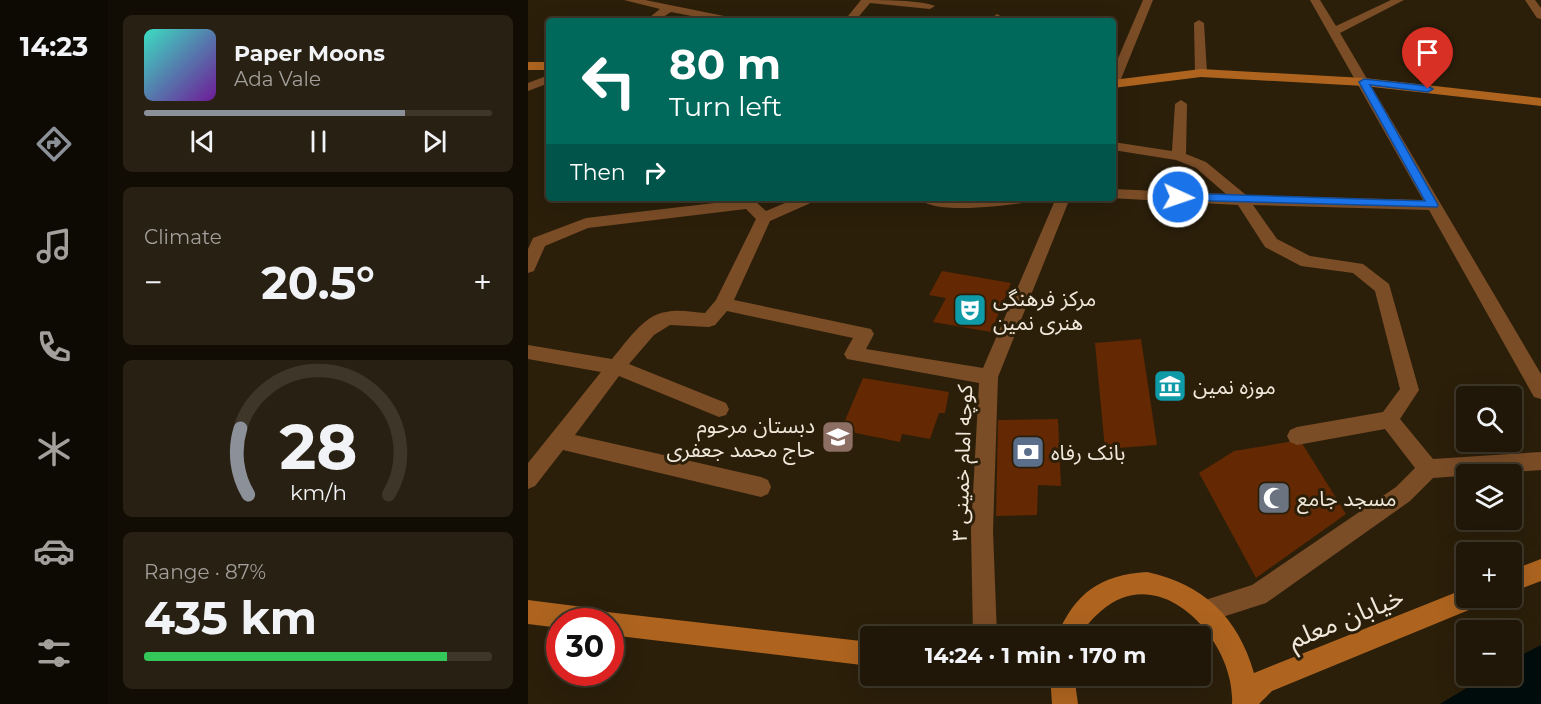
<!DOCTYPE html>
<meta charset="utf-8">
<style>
:root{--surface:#201708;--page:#282012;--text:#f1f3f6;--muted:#a29f9c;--line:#3d3629;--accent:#8c9099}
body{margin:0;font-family:Montserrat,"Noto Sans Arabic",sans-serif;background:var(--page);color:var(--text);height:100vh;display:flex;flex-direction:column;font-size:22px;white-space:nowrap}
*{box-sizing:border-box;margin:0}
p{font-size:20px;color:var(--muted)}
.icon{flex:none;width:33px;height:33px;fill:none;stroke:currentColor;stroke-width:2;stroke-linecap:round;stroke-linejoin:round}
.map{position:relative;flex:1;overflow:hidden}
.panel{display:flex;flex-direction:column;gap:15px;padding:15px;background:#120d04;width:420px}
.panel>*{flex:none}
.banner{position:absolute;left:18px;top:18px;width:570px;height:183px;border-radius:6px;box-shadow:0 6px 24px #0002,0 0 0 2px var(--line);background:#00695c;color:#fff;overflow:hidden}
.tools{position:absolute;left:928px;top:386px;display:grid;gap:12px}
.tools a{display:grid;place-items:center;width:66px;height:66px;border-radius:6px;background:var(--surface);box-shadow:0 6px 24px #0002,0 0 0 2px var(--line);font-size:30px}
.speed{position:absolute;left:18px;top:608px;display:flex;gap:12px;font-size:30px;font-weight:700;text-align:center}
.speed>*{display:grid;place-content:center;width:78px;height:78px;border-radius:50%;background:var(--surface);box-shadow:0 6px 24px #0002,0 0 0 2px var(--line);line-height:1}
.speed .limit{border:9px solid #d22;background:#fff;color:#111}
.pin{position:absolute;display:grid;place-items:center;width:51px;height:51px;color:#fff;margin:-62px -26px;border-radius:50% 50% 50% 0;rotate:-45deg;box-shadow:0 0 6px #0007}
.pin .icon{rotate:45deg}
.me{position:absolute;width:66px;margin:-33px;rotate:93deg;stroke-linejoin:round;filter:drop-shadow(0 0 4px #0008)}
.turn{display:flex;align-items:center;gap:21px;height:126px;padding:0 24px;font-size:27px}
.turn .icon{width:78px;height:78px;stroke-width:2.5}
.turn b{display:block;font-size:42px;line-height:51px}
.then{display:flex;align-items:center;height:57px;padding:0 24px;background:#0003;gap:12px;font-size:22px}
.big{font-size:45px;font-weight:700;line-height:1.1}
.panel .widget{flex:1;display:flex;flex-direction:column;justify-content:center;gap:9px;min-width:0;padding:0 21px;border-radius:9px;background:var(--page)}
.panel .dial{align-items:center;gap:0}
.dial svg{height:156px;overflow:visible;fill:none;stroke:var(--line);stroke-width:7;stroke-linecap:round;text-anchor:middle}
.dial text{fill:var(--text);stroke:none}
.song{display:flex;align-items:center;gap:18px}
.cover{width:72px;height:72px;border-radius:9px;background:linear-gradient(135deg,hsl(170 70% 55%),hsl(280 70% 35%))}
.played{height:6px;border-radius:3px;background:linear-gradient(90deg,var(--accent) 75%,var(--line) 75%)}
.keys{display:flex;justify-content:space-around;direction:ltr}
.heat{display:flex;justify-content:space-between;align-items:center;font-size:33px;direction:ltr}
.charge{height:9px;border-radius:4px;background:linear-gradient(90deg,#34c759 87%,var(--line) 0)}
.trip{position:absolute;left:332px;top:626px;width:351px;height:60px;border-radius:6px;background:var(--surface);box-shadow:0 6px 24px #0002,0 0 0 2px var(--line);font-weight:700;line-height:60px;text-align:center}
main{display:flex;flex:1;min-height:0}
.dock{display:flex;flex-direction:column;width:108px;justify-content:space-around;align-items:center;background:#0d0903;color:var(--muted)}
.dock .icon{width:42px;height:42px}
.dock .current{color:var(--accent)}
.dock b{font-size:27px;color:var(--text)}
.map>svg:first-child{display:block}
.water{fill:#000c0d}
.building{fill:#642802}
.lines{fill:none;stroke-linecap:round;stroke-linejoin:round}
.street{fill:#7b4d27;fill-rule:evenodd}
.secondary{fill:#ae641f;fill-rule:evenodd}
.route{fill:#1a73e8;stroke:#114b97;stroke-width:1.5}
.labels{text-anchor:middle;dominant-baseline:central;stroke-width:6;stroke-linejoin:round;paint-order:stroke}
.poi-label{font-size:21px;fill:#f0e8db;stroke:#2b1f0a;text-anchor:start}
.street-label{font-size:21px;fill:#f0e8db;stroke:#2b1f0a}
.near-street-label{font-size:26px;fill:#f0e8db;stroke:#2b1f0a}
</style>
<main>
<nav class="dock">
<b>14:23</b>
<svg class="icon current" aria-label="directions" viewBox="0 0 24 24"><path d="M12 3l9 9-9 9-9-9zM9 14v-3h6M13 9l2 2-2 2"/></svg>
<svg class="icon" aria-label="music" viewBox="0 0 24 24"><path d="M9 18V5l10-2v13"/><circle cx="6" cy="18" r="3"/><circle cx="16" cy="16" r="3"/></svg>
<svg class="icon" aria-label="phone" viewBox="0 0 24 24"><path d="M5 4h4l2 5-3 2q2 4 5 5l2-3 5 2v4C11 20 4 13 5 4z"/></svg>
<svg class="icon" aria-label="climate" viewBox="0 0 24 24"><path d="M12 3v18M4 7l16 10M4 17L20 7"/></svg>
<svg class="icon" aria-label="car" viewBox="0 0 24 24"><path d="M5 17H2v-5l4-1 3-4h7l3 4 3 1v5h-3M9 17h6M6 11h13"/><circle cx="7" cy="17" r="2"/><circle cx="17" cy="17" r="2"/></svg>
<svg class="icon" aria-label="filters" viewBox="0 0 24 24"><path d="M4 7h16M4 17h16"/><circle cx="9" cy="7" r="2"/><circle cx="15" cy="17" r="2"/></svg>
</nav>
<section class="panel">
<div class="widget">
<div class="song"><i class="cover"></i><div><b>Paper Moons</b><p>Ada Vale</p></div></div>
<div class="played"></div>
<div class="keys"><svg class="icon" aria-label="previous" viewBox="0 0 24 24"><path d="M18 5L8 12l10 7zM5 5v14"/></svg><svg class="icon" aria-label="pause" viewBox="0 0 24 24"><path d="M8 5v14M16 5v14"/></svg><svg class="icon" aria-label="next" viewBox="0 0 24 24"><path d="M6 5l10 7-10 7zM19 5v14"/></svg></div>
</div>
<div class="widget"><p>Climate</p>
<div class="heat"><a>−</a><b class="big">20.5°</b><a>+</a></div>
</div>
<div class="widget dial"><svg viewBox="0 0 100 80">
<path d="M14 69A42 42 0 1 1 86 69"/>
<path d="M14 69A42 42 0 0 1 10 35" stroke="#8c9099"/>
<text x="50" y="56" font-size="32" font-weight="700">28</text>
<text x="50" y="72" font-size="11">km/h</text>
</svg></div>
<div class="widget"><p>Range · 87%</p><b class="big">435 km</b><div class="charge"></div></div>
</section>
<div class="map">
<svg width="1013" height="704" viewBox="0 0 1013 704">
<rect width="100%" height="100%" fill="#2b1f0a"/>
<path class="water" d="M1013 645V704H912L960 675H984V660Z"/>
<path class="building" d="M414 271 483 283 463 332 405 322 418 298 401 295Z
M613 339 629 445 577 449 567 343Z
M335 378 421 392 417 413H411L402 439 374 434 372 442 313 430Z
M530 419 533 486 510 485 509 515 468 516 470 420Z
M772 440 818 514 728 578 671 473 706 451Z"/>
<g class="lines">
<path class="street" d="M96 0H117L206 18 211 21H190L143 12 129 21H117L132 9Z
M333 0C351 0 394 0 407 6L402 9 342 3 327 21H316Z
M615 0H625L591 84 585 88V70Z
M782 0H792L808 26 863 0H876L812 33 1013 374V399L1006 397 901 210 725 205 749 239 782 256 835 264 861 284 891 390 872 419 905 459 1013 452V470L905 478 882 501 738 603 679 622 671 618 667 610 671 602 724 585 868 487 887 468 857 429 769 445 762 442 759 436 762 430 769 427 855 412 872 389 847 291 825 273 773 266 737 247 710 205 582 198H585V189L698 194 668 168 648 160 585 150V142L644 151 647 104 653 100 659 104 658 154 678 162 718 195 895 200Z
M997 0H1007L1013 8V19L1009 18Z
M469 14 474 17 471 21H460Z
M671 20 676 23 679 73 673 77 667 73 666 23Z
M21 75V83L0 91V83Z
M269 198H289L287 201 242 221 206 300 343 329 346 334 338 349 455 368 528 198H542L470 377 465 531 469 636H445L443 531 451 383 319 359 316 354 325 338 199 311 187 325 181 327 142 325 126 335 101 364 198 403 201 409 198 415 191 417 91 376 47 435 233 477 240 480 243 487 240 494 233 497 35 450 7 486 0 489V463L73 372 0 359V345L84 359C98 343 115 315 138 312 150 309 165 312 177 313L188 300 228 219 218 209 60 228 17 246 6 271 0 273V249L5 238 58 218 221 199 226 200 238 211Z
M391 198H501L494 203C473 206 404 215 391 198Z"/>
<path class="secondary" d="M0 62H21V70H0Z
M673 69 836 78 1013 98V106L836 86 673 77 585 88V80Z
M1013 559V581L984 592V570Z
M619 572C675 584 710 617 726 673L939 588V597H957L953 605 744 691 731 704H704C708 642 633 558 573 611 564 619 558 625 553 636H529C547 593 572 575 619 572Z
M0 600 71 609 79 612 342 642V666L82 635V621H32V628L0 624Z
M522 675H546L550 704H524Z"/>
</g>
<path class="route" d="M836 79 900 86 905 89 900 92 842 85 910 205 909 207 646 200 644 197 650 193 897 201 831 82Z"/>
<defs>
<symbol id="theatre-square" viewBox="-11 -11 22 22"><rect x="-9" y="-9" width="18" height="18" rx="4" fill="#0f9aa8" stroke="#2b1f0a"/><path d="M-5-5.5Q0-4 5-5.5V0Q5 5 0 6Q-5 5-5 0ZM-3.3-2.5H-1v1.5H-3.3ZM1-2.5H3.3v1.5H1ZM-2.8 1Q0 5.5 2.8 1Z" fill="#fff"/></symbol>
<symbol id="museum-square" viewBox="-11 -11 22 22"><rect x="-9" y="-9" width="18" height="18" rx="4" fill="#0f9aa8" stroke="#2b1f0a"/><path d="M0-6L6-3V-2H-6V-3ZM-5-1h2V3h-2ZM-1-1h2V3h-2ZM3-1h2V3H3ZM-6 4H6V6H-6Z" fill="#fff"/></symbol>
<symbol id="school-square" viewBox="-11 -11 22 22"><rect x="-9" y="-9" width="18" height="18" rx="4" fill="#8d6e63" stroke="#2b1f0a"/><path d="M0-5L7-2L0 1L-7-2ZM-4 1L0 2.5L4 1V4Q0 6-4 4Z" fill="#fff"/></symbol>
<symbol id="bank-square" viewBox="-11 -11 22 22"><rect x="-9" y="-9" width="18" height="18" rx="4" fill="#5c6f8a" stroke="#2b1f0a"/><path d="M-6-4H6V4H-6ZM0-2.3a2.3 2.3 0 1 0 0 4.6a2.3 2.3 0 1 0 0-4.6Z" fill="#fff"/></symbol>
<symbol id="mosque-square" viewBox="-11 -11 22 22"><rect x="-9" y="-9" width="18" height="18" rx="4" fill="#6b7280" stroke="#2b1f0a"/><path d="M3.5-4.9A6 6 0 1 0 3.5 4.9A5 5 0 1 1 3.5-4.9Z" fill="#fff"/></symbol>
</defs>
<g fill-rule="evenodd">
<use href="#theatre-square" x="423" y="291" width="38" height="38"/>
<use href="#museum-square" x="623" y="367" width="38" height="38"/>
<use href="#school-square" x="291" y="418" width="38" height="38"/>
<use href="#bank-square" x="481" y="433" width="38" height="38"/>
<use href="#mosque-square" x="727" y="479" width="38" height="38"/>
</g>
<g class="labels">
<g class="poi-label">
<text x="465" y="298">مرکز فرهنگی<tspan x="465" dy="24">هنری نمین</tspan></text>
<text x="665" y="386">موزه نمین</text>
<text x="287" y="425" text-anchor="end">دبستان مرحوم<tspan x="287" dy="24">حاج محمد جعفری</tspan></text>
<text x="523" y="452">بانک رفاه</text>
<text x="769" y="498">مسجد جامع</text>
</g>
<g class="street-label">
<text transform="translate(434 463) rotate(-88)">کوچه امام خمینی ۳</text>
</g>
<g class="near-street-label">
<text transform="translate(818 618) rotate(-22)">خیابان معلم</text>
</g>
</g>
</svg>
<div class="tools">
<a><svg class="icon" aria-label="search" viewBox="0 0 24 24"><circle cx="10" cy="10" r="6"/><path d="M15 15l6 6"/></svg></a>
<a><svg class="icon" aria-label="layers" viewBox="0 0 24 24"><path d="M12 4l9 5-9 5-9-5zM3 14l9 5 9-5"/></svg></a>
<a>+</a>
<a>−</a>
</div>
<div class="speed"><div class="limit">30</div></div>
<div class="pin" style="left:900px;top:89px;background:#d93025"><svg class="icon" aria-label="arrive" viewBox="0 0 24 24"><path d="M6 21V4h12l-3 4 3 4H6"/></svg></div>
<svg class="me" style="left:650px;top:197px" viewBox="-20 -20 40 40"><circle r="17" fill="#1a73e8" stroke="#fff" stroke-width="3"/><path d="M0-11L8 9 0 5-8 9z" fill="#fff"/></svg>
<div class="trip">14:24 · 1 min · 170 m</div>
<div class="banner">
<div class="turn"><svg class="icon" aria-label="left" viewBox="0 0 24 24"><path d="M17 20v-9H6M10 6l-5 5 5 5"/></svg><div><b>80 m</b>Turn left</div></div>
<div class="then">Then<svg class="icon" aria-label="right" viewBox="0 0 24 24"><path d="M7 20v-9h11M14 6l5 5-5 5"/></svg></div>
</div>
</div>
</main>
